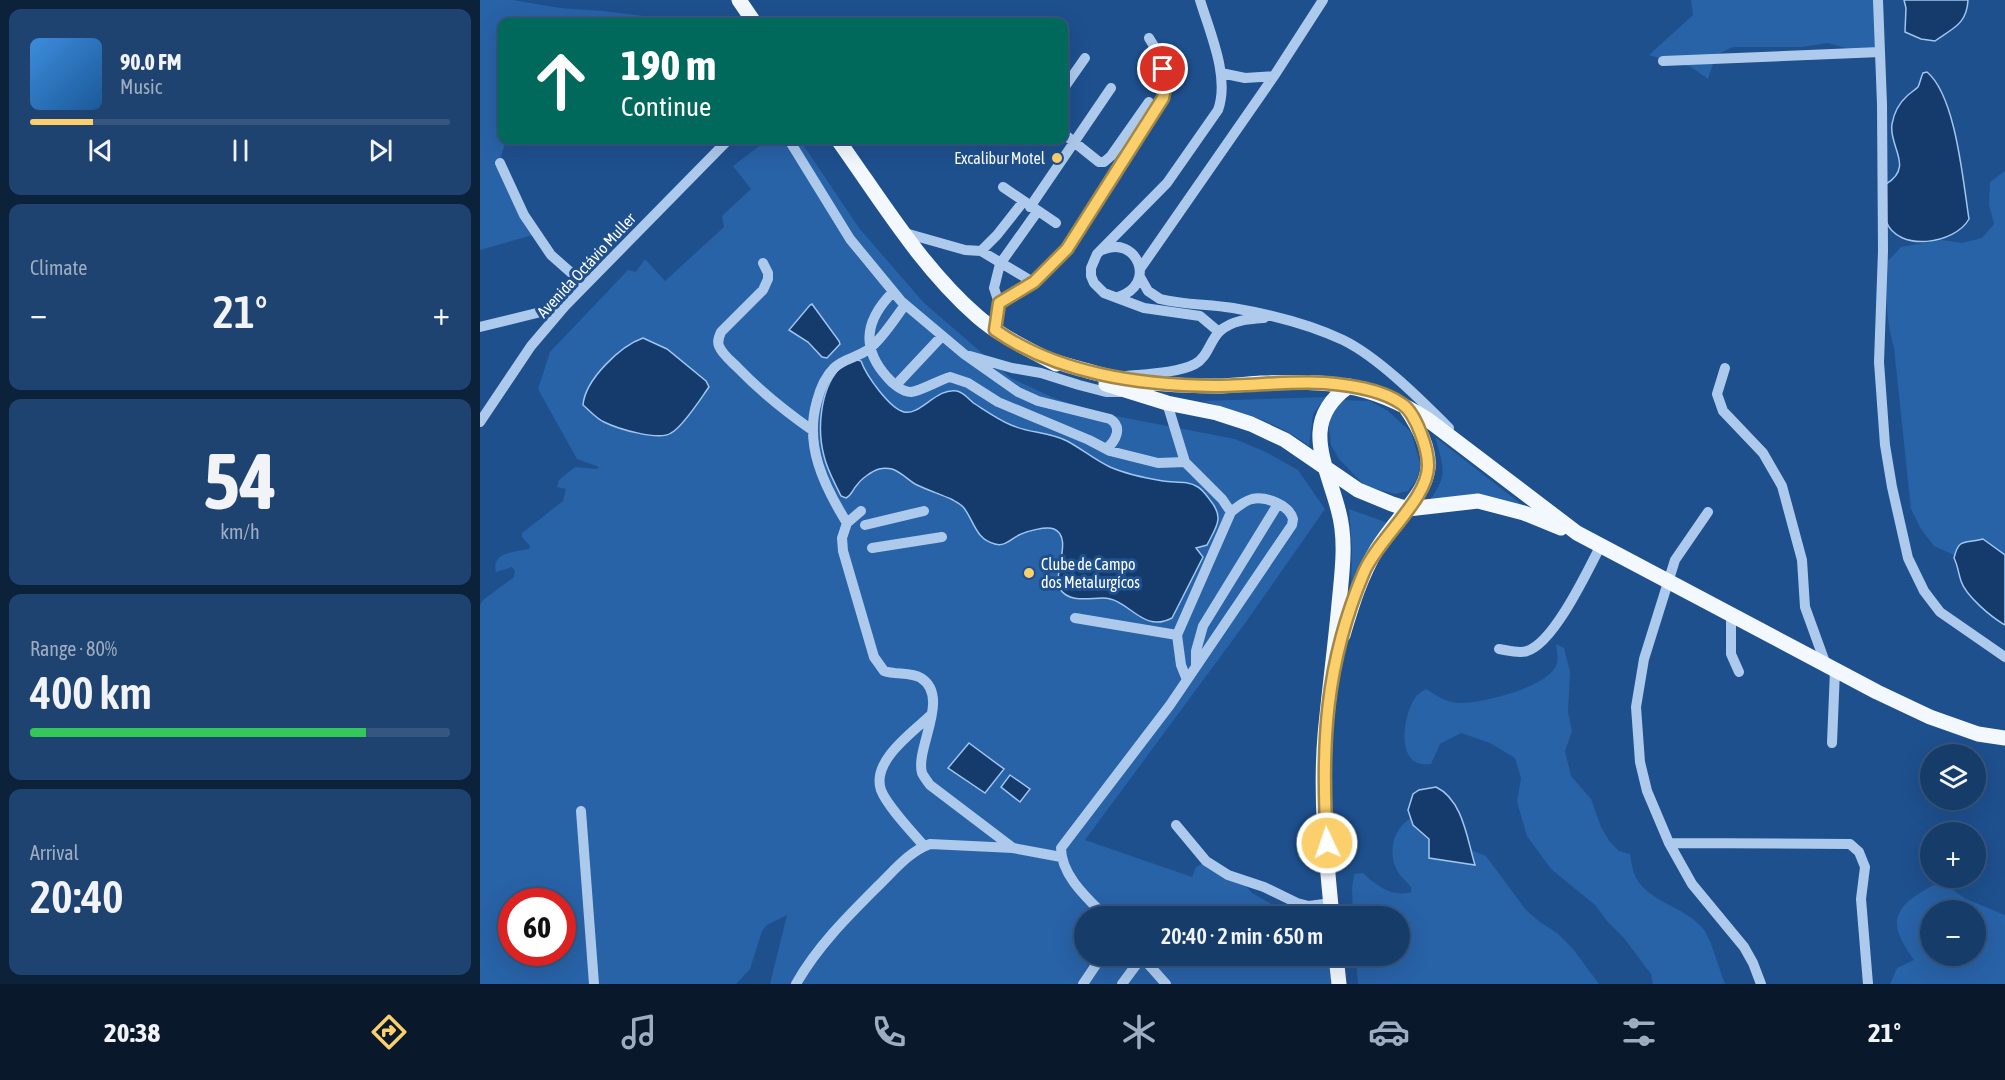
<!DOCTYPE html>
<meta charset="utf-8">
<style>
:root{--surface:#163c6a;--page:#1f4370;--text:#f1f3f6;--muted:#9eadc1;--line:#35567e;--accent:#fbd06c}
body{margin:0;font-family:"Asap Condensed",sans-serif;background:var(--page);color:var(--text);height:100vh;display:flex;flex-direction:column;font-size:22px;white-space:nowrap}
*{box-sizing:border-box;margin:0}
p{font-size:20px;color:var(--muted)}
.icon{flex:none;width:33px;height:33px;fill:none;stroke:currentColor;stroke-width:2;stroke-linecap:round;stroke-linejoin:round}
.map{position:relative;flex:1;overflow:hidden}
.side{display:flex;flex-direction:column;gap:9px;padding:9px;background:#0c213a;width:480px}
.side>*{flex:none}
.guide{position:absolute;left:18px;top:18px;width:570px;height:126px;border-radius:12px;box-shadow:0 6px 24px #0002,0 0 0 2px var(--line);background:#00695c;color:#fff;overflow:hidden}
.buttons{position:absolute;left:1440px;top:744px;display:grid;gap:12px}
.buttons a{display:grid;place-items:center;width:66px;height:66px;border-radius:50%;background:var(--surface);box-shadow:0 6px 24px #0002,0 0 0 2px var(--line);font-size:30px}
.speed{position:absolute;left:18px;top:888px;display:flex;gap:12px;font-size:30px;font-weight:700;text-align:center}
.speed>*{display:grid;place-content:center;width:78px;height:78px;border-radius:50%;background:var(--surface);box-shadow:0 6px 24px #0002,0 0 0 2px var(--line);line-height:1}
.speed .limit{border:9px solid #d22;background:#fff;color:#111}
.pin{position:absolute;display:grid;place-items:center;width:51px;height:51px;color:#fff;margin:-26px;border:3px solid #fff;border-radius:50%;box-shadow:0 2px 6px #0007}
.me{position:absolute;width:66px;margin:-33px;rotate:357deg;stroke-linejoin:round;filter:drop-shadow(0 0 4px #0008)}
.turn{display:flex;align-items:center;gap:21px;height:126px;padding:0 24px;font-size:27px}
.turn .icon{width:78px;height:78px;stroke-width:2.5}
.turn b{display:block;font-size:42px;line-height:51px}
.big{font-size:45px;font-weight:600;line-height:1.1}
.side .widget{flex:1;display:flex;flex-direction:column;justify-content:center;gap:9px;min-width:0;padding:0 21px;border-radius:12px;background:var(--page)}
.side .dial{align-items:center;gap:0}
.dial b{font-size:78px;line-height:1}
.song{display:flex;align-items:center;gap:18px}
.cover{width:72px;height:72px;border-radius:9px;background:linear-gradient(135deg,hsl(210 70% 55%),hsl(210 70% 35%))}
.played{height:6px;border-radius:3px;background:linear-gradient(90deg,var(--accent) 15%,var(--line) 15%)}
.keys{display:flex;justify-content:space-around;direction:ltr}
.heat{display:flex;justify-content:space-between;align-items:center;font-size:33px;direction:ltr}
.charge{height:9px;border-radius:4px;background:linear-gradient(90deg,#34c759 80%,var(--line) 0)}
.trip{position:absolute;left:594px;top:906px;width:336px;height:60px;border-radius:30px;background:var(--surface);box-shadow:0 6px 24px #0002,0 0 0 2px var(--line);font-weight:600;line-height:60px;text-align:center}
.dock{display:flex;height:96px;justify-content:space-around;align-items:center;background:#09182a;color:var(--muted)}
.dock .icon{width:42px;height:42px}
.dock .active{color:var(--accent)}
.dock b{font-size:27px;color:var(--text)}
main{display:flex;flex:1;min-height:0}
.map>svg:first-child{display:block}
.green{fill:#2862a7;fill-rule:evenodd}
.water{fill:#153b6d;stroke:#a0c5ee;stroke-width:1.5}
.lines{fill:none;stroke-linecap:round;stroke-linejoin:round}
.minor{stroke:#adcaed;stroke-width:10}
.major{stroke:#f3f8ff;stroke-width:15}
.route-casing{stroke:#a38746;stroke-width:15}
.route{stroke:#fbd06c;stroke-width:10}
.poi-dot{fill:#fbd06c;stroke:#1e508e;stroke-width:2}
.labels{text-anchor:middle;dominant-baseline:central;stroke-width:6;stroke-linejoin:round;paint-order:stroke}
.poi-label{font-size:16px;fill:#fff;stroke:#1e508e;text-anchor:end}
.street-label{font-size:16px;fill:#fff;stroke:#1e508e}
</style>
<main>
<section class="side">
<div class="widget">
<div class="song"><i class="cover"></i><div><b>90.0 FM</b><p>Music</p></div></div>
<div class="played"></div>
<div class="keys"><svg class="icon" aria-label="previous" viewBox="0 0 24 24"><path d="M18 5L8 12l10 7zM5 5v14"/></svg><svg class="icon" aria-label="pause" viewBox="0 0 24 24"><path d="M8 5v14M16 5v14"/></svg><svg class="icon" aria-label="next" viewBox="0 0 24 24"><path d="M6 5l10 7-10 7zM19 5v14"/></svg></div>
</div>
<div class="widget"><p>Climate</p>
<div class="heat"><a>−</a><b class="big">21°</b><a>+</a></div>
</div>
<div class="widget dial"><b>54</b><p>km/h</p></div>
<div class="widget"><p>Range · 80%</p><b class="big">400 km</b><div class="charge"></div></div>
<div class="widget"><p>Arrival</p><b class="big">20:40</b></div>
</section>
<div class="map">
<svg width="1525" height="984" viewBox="0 0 1525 984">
<rect width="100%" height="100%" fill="#1e508e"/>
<path class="green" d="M0 0H33L80 8 123 11 171 17 177 22H22V140H26L18 167 53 235 0 250Z
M1211 0H1396L1395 50 1376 51 1348 43 1322 47H1253L1236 55 1228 79 1211 67 1169 55 1213 15Z
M294 140H320L379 228 444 303 531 378 576 399 625 414 755 439 786 452 818 470 845 509 766 622 605 840 712 877 716 867 721 864 753 872 772 893 793 905 822 916H604V956H853L863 984H290L307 915 287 925 282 931 270 969 256 984H0V605L3 600 34 577 35 571 32 567 16 572C11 552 35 552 49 549L50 546 42 537V533L83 501 86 489 77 487 79 480 95 467 117 469 119 467 97 459 58 389 70 352 148 270 156 272 165 259 185 281 244 227 242 216 271 189 253 166 283 143ZM32 902H82V952H32Z
M1525 171V554L1516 560 1491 565 1474 555 1454 546 1441 529 1431 509 1414 348C1406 320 1405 292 1406 263L1421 247 1462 240 1482 243 1502 238 1514 224 1509 205 1510 182Z
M846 397 833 414 829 446C796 421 761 412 722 401Z
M860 400 890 401 908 411 931 432 941 466 936 481 928 491 915 494 885 486 859 459 851 445 848 420Z
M955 437 1049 510 997 494 950 500C969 474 963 466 955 437Z
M869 509 908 523 886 553 871 589 872 549Z
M1076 644 1084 648 1090 672 1088 712 1092 731 1085 751 1091 776 1111 799 1121 827 1130 842 1139 851 1150 854C1151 860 1152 867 1154 873 1164 902 1207 906 1225 931 1233 945 1239 969 1245 984H1173L1171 974 1144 938 1128 922 1115 905 1071 869 1047 836 1037 802 1041 778 1035 758 1010 743 981 733 960 744 951 764C915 770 922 717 935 698 937 694 942 692 946 689 957 696 967 703 980 703 1002 703 1071 687 1077 663 1078 658 1077 650 1076 644Z
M936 816 983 847 1006 856 1046 910 1060 922 1077 933 1093 949 1119 984H878L876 956H920V916H873L872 889 874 874 883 873C896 885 912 898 931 892V887C927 882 921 877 918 872 906 852 914 824 936 816Z
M1454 885 1467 886 1486 899 1525 915V984H1410L1417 968 1434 960C1405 921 1414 906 1454 885ZM1450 910H1496V956H1450Z"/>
<path class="water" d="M1424 0H1488C1487 24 1473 28 1455 41L1441 39 1425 32 1426 8Z
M1447 72C1476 96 1483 182 1489 219 1475 244 1418 253 1406 221 1402 211 1406 195 1406 184 1435 167 1408 146 1412 124 1414 113 1418 104 1427 96 1430 93 1435 90 1438 87 1440 83 1441 77 1443 73Z
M332 304 359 341 360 344 347 358 342 357 328 342 309 330 330 305Z
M163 338 187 349 226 381 229 387C221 398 203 427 191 433 179 441 138 429 124 422 117 419 110 411 103 405 105 380 140 346 163 338Z
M374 359 381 361C386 375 409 408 424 412 440 416 457 387 477 391 485 393 489 400 495 404 506 411 519 420 531 425 549 433 569 432 587 441 602 449 615 460 630 467 646 474 665 478 683 481 694 483 707 480 718 487 723 490 727 496 730 500 745 518 736 527 727 545L716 548 723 557 692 618C662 634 649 598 623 598 609 598 589 603 580 589 572 575 594 537 574 529 566 526 547 531 539 535 531 539 525 547 515 544 496 540 494 521 484 508 481 504 476 502 473 500 460 494 447 490 435 484 427 479 421 472 412 469 408 468 403 468 399 469 392 471 381 479 377 485 372 490 372 495 366 498L361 496C355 483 347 470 344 456 337 430 340 391 358 370 363 365 368 362 374 359Z
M1503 539 1525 555V625C1511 617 1486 596 1481 581 1478 572 1478 566 1474 558 1479 537 1485 544 1503 539Z
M489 743 524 769 505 793 468 768Z
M530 775 550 789 540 802 521 787Z
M956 787C983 800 987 839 995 865L949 858V839L933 825 928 810 933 794 939 790Z"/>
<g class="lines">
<path class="minor" d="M720 0C730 33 750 77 738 110L687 183 617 254 611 268V276L614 283 624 293 664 308 720 316 739 332
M1398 0 1402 104 1403 251 1399 362 1405 445 1412 487 1428 558 1444 591 1460 612 1525 657
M1183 61 1400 52
M741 73 765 78 794 76
M584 88 605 58
M584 134 619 162H624L631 156 669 102
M309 140 370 239 421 301 484 354 538 392 558 401 630 419C643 427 636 441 626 449
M20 163 44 215 71 255 105 285
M523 187 576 223
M550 207 631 88
M425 233 485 250 501 251 517 235 543 202
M622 250C657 234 678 285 638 297
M501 251 553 282
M283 263 288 273V279L283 290 241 332C239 337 237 341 239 346 242 354 251 361 257 367 280 391 305 411 332 430
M660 269 794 76 843 0
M660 277 668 291 680 299C704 305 729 304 753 308 788 314 831 325 863 340 898 357 941 400 969 428
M413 292C386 319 380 347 407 377 412 383 422 392 431 392 441 391 459 380 470 377L488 383 518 402 609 440 630 451 678 463 705 462
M519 303 514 288 520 264 557 212
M0 327 85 306
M515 330 519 303 553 282 587 249 683 98C688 74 682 58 669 38
M490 356 532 368 561 373 599 385 626 392H640
M1245 368 1237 394 1243 411 1283 453 1302 486 1322 560 1325 607 1346 665
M646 376C666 374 698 373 715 364 728 357 730 340 740 331 752 320 769 319 784 318
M416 385 462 336
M687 403 705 462 742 499 751 512 697 635
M0 422 51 346 85 306 248 140
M381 511 367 523 362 538 363 551 394 657 404 671C416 675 431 672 441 678 471 697 435 748 442 773 444 777 447 781 450 785L533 848
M1228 512 1195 560 1164 659 1156 707 1160 762 1167 791 1189 843 1212 884 1264 947 1273 963 1281 984
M367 523C344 486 324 445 337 401 340 389 345 377 354 368 364 358 380 357 390 348 403 338 415 318 425 305
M385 525 444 511
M392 548 462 537
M1251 614V654L1259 672
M595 618 697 635 701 665 707 680
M1019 649C1027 650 1039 654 1047 651 1074 643 1108 570 1121 545
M716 666V651L723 626 798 504
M1352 743 1355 670
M101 811 114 984
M696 825 726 861 748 875 784 887 817 903 829 906 851 903
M1189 843 1370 844 1379 852 1385 867 1381 899 1388 984
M444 846C433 833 407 806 401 790 391 761 433 732 451 715
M625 916C607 898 581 875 581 848L690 705 812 525 813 519C809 505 786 496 772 499 764 501 757 507 751 512
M661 956 686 984
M316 984C337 947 366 918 396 888 413 872 428 852 450 844L533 848 581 857
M603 984 622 956
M642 984 662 957"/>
<path class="major" d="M259 0 274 22
M358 140C401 200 441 267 497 316 521 337 549 349 576 364
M569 360C591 366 613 373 636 378 668 384 703 386 736 386 751 386 766 384 781 383 849 381 888 382 947 419L1097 533 1397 692 1450 717 1498 734 1525 738
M626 384 687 403 737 413 771 424 805 440 878 490 912 504 928 509 998 501 1044 513 1081 528
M863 635C872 605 881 575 897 549 933 492 975 480 926 408
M852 916C846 857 840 795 845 735 849 691 855 648 859 604 862 572 867 540 858 509 846 463 819 421 869 386
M856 956 859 984"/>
</g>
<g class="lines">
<defs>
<path id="route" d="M683 69 686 83 683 98 587 249 554 282 519 303 515 330C578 374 659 385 735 386 771 386 807 381 844 383 869 385 901 389 922 404 936 413 948 449 948 465 949 498 898 539 884 572 845 664 841 745 847 843"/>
</defs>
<use href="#route" class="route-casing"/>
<use href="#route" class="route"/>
</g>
<g class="poi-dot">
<circle cx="577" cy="158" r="6"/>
<circle cx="549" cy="573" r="6"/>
</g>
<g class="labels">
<g class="poi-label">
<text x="565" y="158">Excalibur Motel</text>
<text x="561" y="564" text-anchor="start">Clube de Campo<tspan x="561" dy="18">dos Metalurgícos</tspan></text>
</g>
<g class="street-label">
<text transform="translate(106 265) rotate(-47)">Avenida Octávio Muller</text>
</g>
</g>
</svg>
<div class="buttons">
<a><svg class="icon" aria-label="layers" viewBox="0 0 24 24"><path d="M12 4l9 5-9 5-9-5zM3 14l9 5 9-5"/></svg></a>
<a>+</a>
<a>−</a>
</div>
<div class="speed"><div class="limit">60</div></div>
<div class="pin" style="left:683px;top:69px;background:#d93025"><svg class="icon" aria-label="arrive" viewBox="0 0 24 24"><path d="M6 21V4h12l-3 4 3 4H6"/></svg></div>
<svg class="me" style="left:847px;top:843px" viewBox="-20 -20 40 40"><circle r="17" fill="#fbd06c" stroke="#fff" stroke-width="3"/><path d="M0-11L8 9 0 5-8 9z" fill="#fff"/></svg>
<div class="trip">20:40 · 2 min · 650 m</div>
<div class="guide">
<div class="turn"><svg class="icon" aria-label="ahead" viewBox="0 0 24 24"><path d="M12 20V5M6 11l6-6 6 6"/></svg><div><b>190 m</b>Continue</div></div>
</div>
</div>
</main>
<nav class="dock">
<b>20:38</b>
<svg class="icon active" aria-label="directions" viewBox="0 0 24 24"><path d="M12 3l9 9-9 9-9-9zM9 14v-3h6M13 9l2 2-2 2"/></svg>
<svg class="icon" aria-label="music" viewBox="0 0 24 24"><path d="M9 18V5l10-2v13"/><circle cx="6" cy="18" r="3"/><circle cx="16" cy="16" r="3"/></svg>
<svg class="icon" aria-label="phone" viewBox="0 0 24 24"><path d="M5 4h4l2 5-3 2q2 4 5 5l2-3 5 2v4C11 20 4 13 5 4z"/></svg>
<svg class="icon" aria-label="climate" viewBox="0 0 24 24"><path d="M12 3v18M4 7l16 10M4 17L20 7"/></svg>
<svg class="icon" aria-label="car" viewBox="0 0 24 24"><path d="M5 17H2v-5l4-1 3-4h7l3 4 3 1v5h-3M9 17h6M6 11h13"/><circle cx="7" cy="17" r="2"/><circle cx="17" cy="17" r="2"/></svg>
<svg class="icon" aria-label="filters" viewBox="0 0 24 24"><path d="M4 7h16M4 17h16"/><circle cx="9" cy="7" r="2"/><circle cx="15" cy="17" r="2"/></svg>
<b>21°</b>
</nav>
